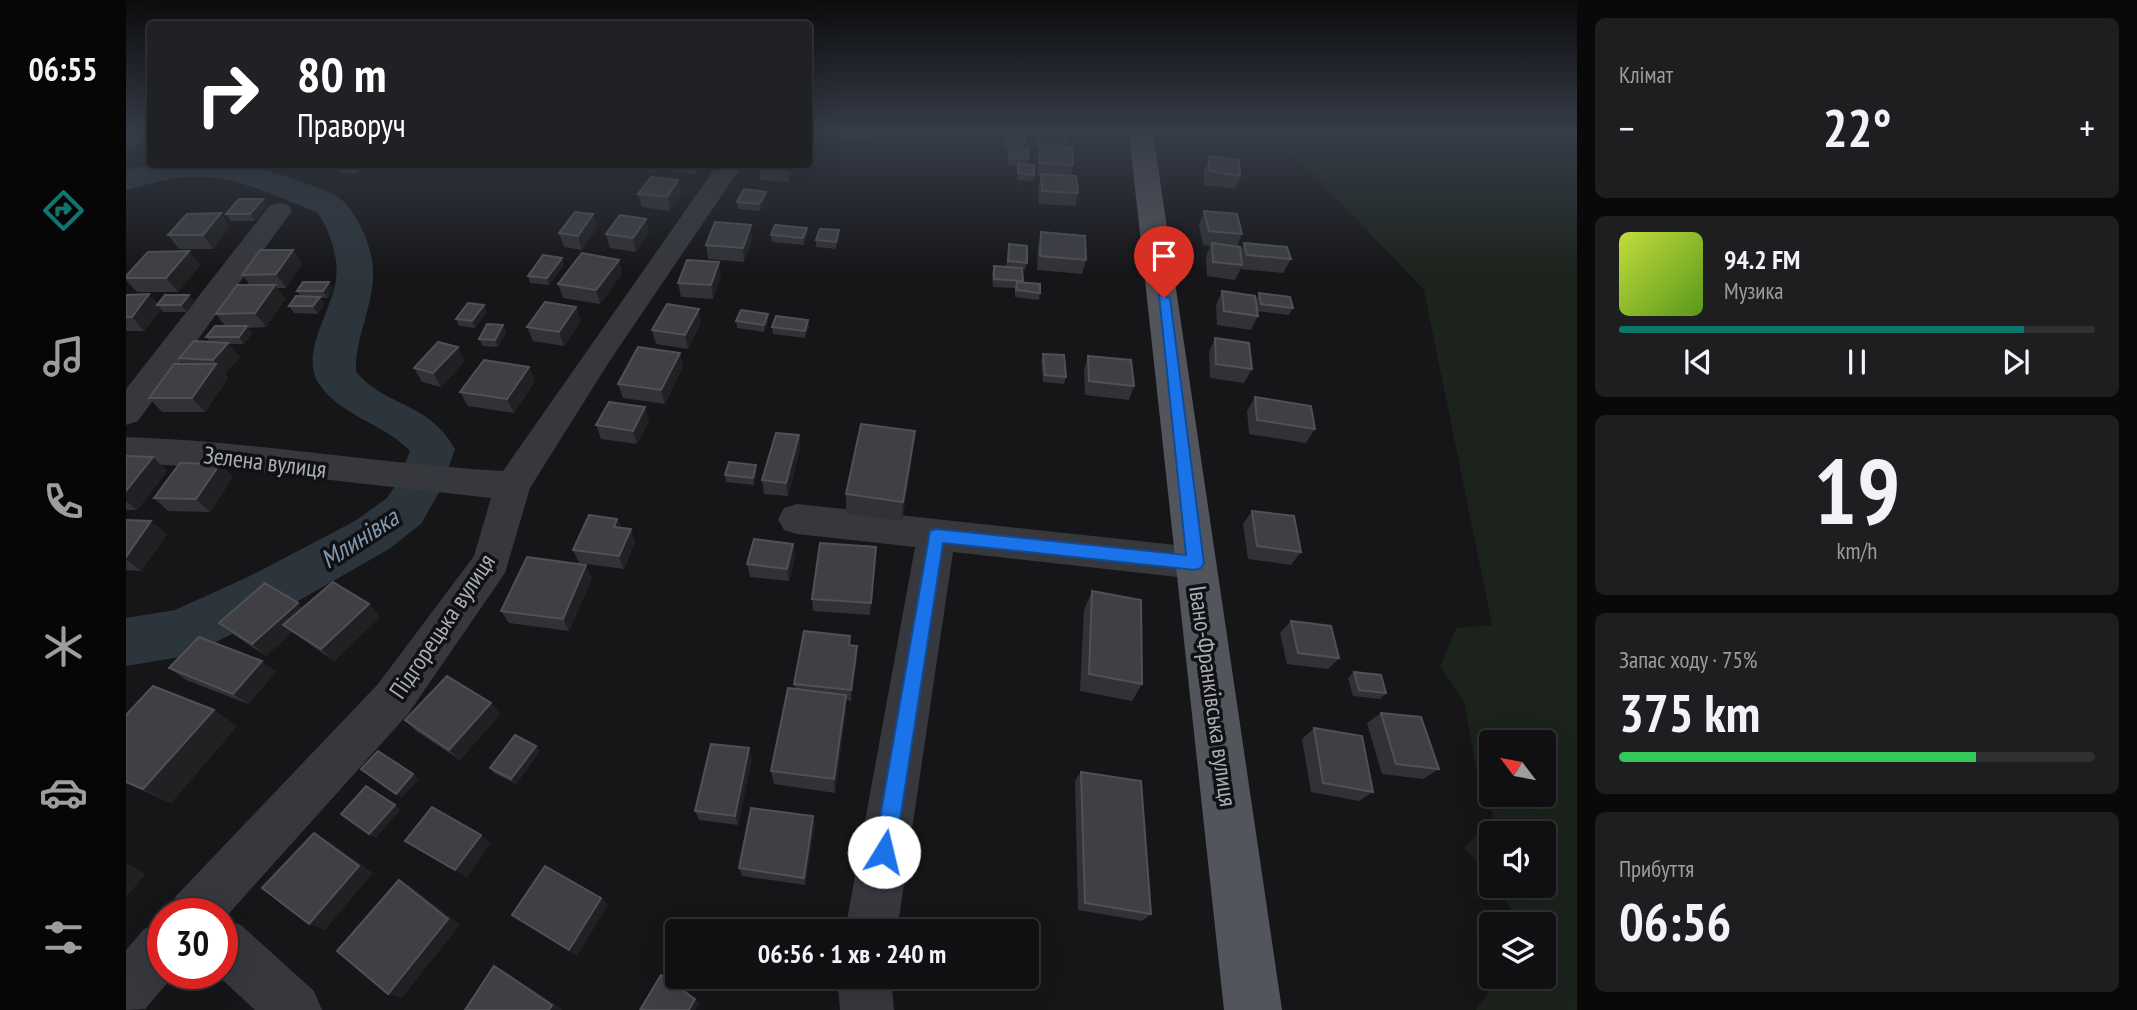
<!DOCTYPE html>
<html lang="uk">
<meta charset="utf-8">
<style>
:root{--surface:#101012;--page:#1e1e20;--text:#f1f3f6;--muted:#9c9d9f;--line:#303032;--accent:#0f766e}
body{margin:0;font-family:"PT Sans Narrow",sans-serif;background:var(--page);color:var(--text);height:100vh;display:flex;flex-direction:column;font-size:26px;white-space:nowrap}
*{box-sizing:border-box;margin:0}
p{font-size:23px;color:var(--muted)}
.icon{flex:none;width:38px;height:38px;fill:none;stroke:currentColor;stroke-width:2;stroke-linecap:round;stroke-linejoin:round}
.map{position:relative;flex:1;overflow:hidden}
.sheet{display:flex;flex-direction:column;gap:18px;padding:18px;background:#09090a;width:560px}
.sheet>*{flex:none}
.banner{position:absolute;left:21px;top:21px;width:665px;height:147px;border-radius:7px;box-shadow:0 7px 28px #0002,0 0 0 2px var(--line);background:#202124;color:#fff;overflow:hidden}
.needle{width:46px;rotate:302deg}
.controls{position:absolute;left:1353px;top:730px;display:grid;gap:14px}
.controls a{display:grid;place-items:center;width:77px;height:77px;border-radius:7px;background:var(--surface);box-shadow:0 7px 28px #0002,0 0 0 2px var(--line);font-size:35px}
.speed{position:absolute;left:21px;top:898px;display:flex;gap:14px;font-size:35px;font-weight:700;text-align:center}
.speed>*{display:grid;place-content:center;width:91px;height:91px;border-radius:50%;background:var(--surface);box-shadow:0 7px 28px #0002,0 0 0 2px var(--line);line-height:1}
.speed .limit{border:10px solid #d22;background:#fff;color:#111}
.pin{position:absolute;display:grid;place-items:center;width:60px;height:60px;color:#fff;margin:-72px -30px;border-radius:50% 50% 50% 0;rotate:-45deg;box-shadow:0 0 7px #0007}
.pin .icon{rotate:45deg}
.me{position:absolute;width:77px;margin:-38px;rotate:9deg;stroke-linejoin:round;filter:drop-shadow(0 0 5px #0008)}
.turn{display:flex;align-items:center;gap:24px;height:147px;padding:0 35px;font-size:32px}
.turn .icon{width:91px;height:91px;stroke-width:2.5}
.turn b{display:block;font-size:49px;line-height:60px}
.big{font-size:52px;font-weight:600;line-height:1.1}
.sheet .widget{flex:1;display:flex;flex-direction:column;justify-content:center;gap:10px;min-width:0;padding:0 24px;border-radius:10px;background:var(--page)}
.sheet .dial{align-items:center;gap:0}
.dial b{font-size:91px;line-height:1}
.song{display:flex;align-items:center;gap:21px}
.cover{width:84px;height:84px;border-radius:10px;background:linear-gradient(135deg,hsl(70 70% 55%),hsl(90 70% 35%))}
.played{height:7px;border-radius:4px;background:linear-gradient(90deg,var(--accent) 85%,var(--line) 85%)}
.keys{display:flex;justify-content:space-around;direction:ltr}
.heat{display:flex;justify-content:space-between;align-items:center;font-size:38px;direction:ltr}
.charge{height:10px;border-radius:5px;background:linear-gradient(90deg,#34c759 75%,var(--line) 0)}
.trip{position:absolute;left:539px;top:919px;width:374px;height:70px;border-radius:7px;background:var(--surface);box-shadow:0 7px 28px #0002,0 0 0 2px var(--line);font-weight:600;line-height:70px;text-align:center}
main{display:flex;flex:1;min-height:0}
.tabs{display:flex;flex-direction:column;width:126px;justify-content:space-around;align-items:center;background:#060607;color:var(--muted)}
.tabs .icon{width:49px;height:49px}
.tabs .selected{color:var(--accent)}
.tabs b{font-size:32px;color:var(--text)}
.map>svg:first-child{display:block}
.green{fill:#1c231d;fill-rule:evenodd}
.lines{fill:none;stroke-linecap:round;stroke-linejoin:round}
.river{fill:#2c353c;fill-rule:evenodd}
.minor{fill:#37383d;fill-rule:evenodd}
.major{fill:#53555c;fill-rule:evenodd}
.wall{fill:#323236}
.shaded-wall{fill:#212124}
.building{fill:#3f3f44;stroke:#4f5156;stroke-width:2}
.route{fill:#1a73e8;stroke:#114b97;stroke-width:2}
.labels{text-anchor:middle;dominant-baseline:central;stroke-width:7;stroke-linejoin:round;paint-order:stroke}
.street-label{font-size:24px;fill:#a8adb8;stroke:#111113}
.water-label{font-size:26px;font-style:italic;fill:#7f9bb3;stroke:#111113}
</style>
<main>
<nav class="tabs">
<b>06:55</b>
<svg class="icon selected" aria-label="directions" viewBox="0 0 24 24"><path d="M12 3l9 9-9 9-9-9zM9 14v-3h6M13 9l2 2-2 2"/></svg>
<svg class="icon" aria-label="music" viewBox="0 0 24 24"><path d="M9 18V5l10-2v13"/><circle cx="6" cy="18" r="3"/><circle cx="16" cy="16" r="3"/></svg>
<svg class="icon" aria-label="phone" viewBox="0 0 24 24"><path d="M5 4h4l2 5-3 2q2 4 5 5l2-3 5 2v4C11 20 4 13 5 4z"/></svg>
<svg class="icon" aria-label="climate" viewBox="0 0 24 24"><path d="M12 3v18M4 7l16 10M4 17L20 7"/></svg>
<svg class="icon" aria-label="car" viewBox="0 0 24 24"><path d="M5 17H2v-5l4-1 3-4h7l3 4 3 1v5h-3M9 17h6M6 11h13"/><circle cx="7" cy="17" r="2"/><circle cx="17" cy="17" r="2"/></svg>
<svg class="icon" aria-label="filters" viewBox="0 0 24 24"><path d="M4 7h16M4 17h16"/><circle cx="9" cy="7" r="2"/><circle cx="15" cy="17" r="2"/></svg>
</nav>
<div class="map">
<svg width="1451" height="1010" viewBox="0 0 1451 1010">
<rect width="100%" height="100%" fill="#161618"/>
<path class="green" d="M1147 132 1451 135V1010H1350L1374 977 1418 976V924H1394L1371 886H1418V833H1365V878L1338 847 1368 820 1350 766 1338 701 1314 667 1330 628 1366 625 1298 290ZM1365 742H1418V794H1365Z"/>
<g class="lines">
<path class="river" d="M27 164C56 164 89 160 117 165 136 168 205 189 217 201 235 219 249 253 247 279 245 311 229 339 230 372 261 408 302 401 329 449L315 489 295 524 263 549 160 608 73 650 54 657 0 666V618L49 610 124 576 229 521 261 498 271 483 284 451C257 423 216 417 193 384 173 355 206 310 210 280 213 258 204 231 192 213 148 195 101 171 53 178 35 180 17 186 0 190V170Z"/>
<path class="minor" d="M0 132H24V134L8 147 0 149Z
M214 164H240C233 174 227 175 216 172Z
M592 164H617L483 362 404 488 379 573 282 714 98 919 115 925 188 991 196 1010H129L89 973H96V914H42L50 896 252 684 348 556 365 498 97 468 0 463V437C126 441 251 464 377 471Z
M153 203 162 205 166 211 12 421 0 425V389L144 205Z
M671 504 1069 547 1083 552 1088 563 1083 574 1069 579 827 552 771 931H719L789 547 671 534 658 530 652 519 658 508Z
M37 922V973H50L19 1009 0 1010V950L18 929Z
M711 976H765L768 1010H714Z"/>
<path class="major" d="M1003 132H1027L1156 1010H1098Z"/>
</g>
<path class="wall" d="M715 132H740L738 139 715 137Z
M880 132H899L898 147 902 159 901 165 908 175 907 181 891 180 892 165H882V149H879Z
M910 132H943L941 148 947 165 945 176 952 193 949 206 913 204 912 188 915 177 912 176 911 160 914 147H909Z
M1083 156 1114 176 1109 189 1078 185V170Z
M512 164H533L528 172 513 169Z
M542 164H577L569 174 543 170Z
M633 166H669L663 182 634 180Z
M640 192V199L634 211 612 209 611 202Z
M512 194H555L544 211 516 207Z
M137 199 141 206 129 221H105L100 214Z
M1078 211 1116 234 1111 246 1114 253 1118 243 1165 259 1157 273 1115 269V268L1109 280 1081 276 1080 257 1084 246 1077 245 1073 225Z
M467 214 471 228 456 250 438 247 433 233Z
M520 219 523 232 510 252 484 248 480 234Z
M104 227 87 249H53L42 235Z
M681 228V235L678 245 646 242 645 235Z
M915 232 960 260 956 274 911 270 912 246Z
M713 238 710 249 690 247V240Z
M626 239 618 262 582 259 580 245Z
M883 244 901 263 899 270 896 269V283L914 293 913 300 889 297V288L867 287 866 273 868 266 880 267Z
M167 250 176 264 160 288H151L159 299 140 327 122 328 126 333 118 344H103L114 357 99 374 102 378 79 412H36L23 398 58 364 53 358 84 342 80 337 99 326 90 314 124 285 116 275Z
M63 251 74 265 52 292H11L0 280V276Z
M493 260 496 274 474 304 437 298 432 284Z
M438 265 423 285 404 283 402 276Z
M595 276 587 299 555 297 552 283Z
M207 289 202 298H195L198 304 192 314 168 313 163 306 174 296 171 291Z
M1096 291 1130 299 1133 293 1167 308 1163 315 1131 311 1132 316 1125 330 1091 325 1090 305Z
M23 294 32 304 69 302 61 312H37L35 309 18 331H0V295Z
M358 305 361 312 349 328 333 326 330 319Z
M450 307 455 321 438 346 407 341 401 327Z
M682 320 683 327 679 338 647 334 646 327Z
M610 321H642L638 332 611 328Z
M575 323 562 349 530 344 526 330Z
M377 325 380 332 372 347 357 346 353 339Z
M1089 338 1126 369 1118 383 1084 378 1083 352Z
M917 354 940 377 938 384 917 382 915 361Z
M962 356 1008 386 1003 400 959 395 958 370Z
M339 361 315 387 296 382 288 368Z
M557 367 539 404 497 398 492 384Z
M409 381 388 413 342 406 334 392Z
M1129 397 1189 429 1180 443 1123 434 1121 411Z
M523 421 511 444 475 439 470 425Z
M673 435 674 449 662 496 638 494 636 480Z
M787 451 776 521 720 514V494Z
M0 456 27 457 41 471 11 510H0Z
M94 464 107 477 84 512 42 511 28 498Z
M631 471 628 485 600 482 599 475Z
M1126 511 1175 552 1165 565 1122 559 1117 524Z
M491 519 495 528 509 542 498 569 453 563 447 550Z
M0 520 41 534 15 571 0 570Z
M667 544 669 556 663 581 624 577 621 564Z
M750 547 744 615 687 611 686 599Z
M466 578 443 631 383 623 375 611Z
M966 591 1016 684 1006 701 954 691 958 610Z
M243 604 254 617 208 661 166 632 140 656 108 635 93 623 177 608Z
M1165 621 1213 658 1202 669 1161 664 1154 633Z
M724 636V646L731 658 725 701 720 700V711L709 793 648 784 645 771 669 688 668 684Z
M136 661 150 672 122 704 60 680 43 668Z
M1228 672 1260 693 1254 699 1227 696 1222 678Z
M365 703 374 714 334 760 290 731 279 720Z
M1255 713 1313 769 1297 779 1256 774 1241 723Z
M0 715 111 726 45 803 0 783Z
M1188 728 1247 792 1233 801 1185 792 1176 739Z
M414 751 390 784 368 773 364 768Z
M626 758 612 825 573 820 569 811Z
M955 772 1025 914 1016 921 952 910 949 781Z
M687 816 689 824 679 885 616 876 613 868Z"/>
<path class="shaded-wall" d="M682 132H688V135L682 146Z
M533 164 528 172 526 165Z
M567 164H577L569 174Z
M663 164H669V166L663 182 662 168Z
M552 180 555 194 544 211 541 197Z
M640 192V199L634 211 633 204Z
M137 199 141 206 129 221 124 214Z
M95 213 104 227 87 249 77 235Z
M467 214 471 228 456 250 452 236Z
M520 219 523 232 510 252 507 238Z
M625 225 626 239 618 262 617 248Z
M681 228V235L678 245 677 238Z
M713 230V238L710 249V242Z
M167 250 176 264 160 288 150 274Z
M63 251 74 265 52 292 40 278Z
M436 258 438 265 423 285 421 278Z
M493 260 496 274 474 304 470 290Z
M593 262 595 276 587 299 585 285Z
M203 282 207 289 202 298 197 291Z
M149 285 159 299 140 327 129 313Z
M23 294 33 305H31L35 309 18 331 6 317Z
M63 295 69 302 61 312 55 305Z
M194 297 198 304 192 314 187 306Z
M358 305 361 312 349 328 346 321Z
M450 307 455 321 438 346 433 332Z
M573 309 575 323 562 349 559 335Z
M642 314V321L638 332V325Z
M682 320 683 327 679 338V331Z
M377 325 380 332 372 347 369 340Z
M121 326 126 333 118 344 113 337Z
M102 343 114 357 99 374 87 360Z
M332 347 339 361 315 387 307 373Z
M554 353 557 367 539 404 535 390Z
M90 364 102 378 79 412 66 398Z
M403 367 409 381 388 413 381 399Z
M519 407 523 421 511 444 507 431Z
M789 431 787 451 776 521 777 502Z
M673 435 674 449 662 496 660 483Z
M27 457 41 471 11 510 0 501V491Z
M94 464 107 477 84 512 70 499Z
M630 465 631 471 628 485 627 478Z
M491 519 496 532 488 527Z
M25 521 41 534 15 571 0 559V557Z
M505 529 509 542 498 569 493 556Z
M667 544 669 556 663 581 661 569Z
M460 565 466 578 443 631 437 619Z
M172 603 184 615 157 625 166 632 140 656 126 644Z
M243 604 254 617 208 661 195 649Z
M731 646V658L725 701V690Z
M136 661 150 672 122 704 107 694Z
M720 695V711L709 793 708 779Z
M365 703 374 714 334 760 323 750Z
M88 710 111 726 45 803 17 789Z
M410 746 414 751 390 784 385 779Z
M623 748 626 758 612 825 609 816Z
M287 774 293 779 276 798 270 794Z
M269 805 275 809 250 838 243 834Z
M687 816 689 824 679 885 678 878Z
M188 833 202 841 247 873 199 930 183 924Z
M355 835 365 843 341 878 329 870Z
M0 863 20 874 0 897Z
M273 880 286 887 334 925 276 998 262 994Z
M475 898 482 905 451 956 443 950Z
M368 966 379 971 436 1009 435 1010H423Z
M569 999 574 1003 570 1010H563Z"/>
<path class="building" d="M880 132H898L899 143 880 142Z
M912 132H943V136L912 133Z
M883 146 902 148V159L883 158Z
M914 146 946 148 947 165 914 163Z
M1083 156 1113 160 1114 176 1083 171Z
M633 164H663L662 168 633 166Z
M892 164 908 165V175L892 173Z
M915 174 950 176 952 193 916 191Z
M525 177 552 180 541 197 512 194Z
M618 189 640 192 633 204 611 202Z
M113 199H137L124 214H100Z
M1078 211 1111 214 1116 234 1083 231Z
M449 212 467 214 452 236 433 233Z
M95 213 77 235H42L61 214Z
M494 215 520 219 507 238 480 234Z
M589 222 625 225 617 248 580 245Z
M649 225 681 228 677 238 645 235Z
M694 229 713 230 710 242 690 240Z
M915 232 959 236 960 260 914 256Z
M1086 243 1114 247 1116 265 1087 262Z
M1118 243 1161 247 1165 259 1121 255Z
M883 244 901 246V263L882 261Z
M134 250H167L150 274 116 275Z
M63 251 40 278H0V276L22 252Z
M456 253 493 260 470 290 432 284Z
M417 255 436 258 421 278 402 276Z
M561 260 593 262 585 285 552 283Z
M868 266 896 268 897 281 868 279Z
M177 282H203L197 291H171Z
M891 282 914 284V293L890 290Z
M111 285H149L129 313 90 314Z
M1096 291 1129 296 1132 316 1098 311Z
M1133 293 1164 297 1167 308 1135 304Z
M23 294 6 317H0V295Z
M39 295H63L55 305H31Z
M170 296 194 297 187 306H163Z
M419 302 450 307 433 332 401 327Z
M342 303 358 305 346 321 330 319Z
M541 304 573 309 559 335 526 330Z
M615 310 642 314 638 325 610 321Z
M650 316 682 320 679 331 646 327Z
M361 324 377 325 369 340 353 339Z
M89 326H121L113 337H80Z
M1089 338 1123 343 1126 369 1090 364Z
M68 341 102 343 87 360 53 358Z
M312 342 332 347 307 373 288 368Z
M512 347 554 353 535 390 492 384Z
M917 354 938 355 940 377 919 375Z
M962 356 1005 360 1008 386 963 381Z
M358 360 403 367 381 399 334 392Z
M48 364H90L66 398H23Z
M1129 397 1185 406 1189 429 1131 420Z
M483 402 519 407 507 431 470 425Z
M735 424 789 431 777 502 720 494Z
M650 433 673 435 660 483 636 480Z
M0 456 27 457 0 491Z
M603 462 630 465 627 478 599 475Z
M54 463 94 464 70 499 28 498Z
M1126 511 1168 516 1175 552 1131 546Z
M463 515 491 519 488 527 505 529 493 556 447 550Z
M0 520 25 521 0 557Z
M628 539 667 544 661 569 621 564Z
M694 543 750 547 745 603 686 599Z
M401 557 460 565 437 619 375 611Z
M207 582 243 604 195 649 157 625Z
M139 583 172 603 126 644 93 623Z
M966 591 1015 600 1016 684 963 674Z
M1165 621 1205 626 1213 658 1172 653Z
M678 631 724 636 723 645 731 646 725 690 668 684Z
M73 637 136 661 107 694 43 668Z
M1228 672 1255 675 1260 693 1233 690Z
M321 676 365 703 323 750 279 720Z
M27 686 88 710 17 789 0 782V715Z
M662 688 720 695 708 779 645 771Z
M1255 713 1295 717 1313 769 1270 764Z
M1188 728 1236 736 1247 792 1197 783Z
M389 735 410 746 385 779 364 768Z
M585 744 623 748 609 816 569 811Z
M252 751 287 774 270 794 235 769Z
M955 772 1015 781 1025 914 959 903Z
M240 786 269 805 243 834 215 814Z
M306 807 355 835 329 870 279 841Z
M625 808 687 816 678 878 613 868Z
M188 833 233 866 183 924 136 888Z
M419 866 475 898 443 950 386 915Z
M273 880 322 919 262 994 211 951Z
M368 966 426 1005 423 1010H339Z
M535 975 569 999 563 1010H514Z"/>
<linearGradient id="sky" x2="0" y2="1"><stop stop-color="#0c0c0d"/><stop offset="0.48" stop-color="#363c48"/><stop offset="1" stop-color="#363c48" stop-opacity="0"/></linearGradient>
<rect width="1451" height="274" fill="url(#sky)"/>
<path class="route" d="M1033 295 1044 298 1078 563 1075 568 1069 570 817 543 769 852 766 859 758 863 751 859 748 852 804 531 810 529 1060 555Z"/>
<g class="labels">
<g class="street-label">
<text transform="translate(139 462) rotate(7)">Зелена вулиця</text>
<text transform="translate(316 626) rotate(-56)">Підгорецька вулиця</text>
<text transform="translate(1087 696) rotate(82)">Івано-Франківська вулиця</text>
</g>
<g class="water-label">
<text transform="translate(233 538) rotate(-33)">Млинівка</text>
</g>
</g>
</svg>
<div class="controls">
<a><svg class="needle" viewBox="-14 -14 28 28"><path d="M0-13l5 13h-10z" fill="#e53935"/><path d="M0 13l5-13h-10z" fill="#9c9d9f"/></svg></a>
<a><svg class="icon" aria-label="sound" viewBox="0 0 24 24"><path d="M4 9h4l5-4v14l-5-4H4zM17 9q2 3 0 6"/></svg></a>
<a><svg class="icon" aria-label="layers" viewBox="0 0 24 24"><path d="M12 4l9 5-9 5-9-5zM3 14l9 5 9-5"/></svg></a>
</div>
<div class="speed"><div class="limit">30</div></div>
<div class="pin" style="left:1038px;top:298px;background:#d93025"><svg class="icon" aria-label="arrive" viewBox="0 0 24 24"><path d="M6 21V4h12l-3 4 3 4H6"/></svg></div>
<svg class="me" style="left:758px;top:852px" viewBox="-20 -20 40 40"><circle r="19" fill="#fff"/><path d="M0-13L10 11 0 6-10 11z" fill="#1a73e8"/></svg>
<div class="trip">06:56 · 1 хв · 240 m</div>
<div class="banner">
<div class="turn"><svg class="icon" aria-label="right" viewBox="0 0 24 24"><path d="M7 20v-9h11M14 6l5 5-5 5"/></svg><div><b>80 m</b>Праворуч</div></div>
</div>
</div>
<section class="sheet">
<div class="widget"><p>Клімат</p>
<div class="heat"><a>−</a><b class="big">22°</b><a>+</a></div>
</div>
<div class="widget">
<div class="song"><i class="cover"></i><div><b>94.2 FM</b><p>Музика</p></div></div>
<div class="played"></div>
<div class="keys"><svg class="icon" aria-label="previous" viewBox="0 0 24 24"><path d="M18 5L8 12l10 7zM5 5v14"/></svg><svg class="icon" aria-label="pause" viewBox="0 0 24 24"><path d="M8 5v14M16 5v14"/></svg><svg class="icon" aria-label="next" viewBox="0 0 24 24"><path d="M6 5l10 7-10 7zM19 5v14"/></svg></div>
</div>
<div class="widget dial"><b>19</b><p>km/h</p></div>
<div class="widget"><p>Запас ходу · 75%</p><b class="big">375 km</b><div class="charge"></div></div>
<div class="widget"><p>Прибуття</p><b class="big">06:56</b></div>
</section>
</main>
